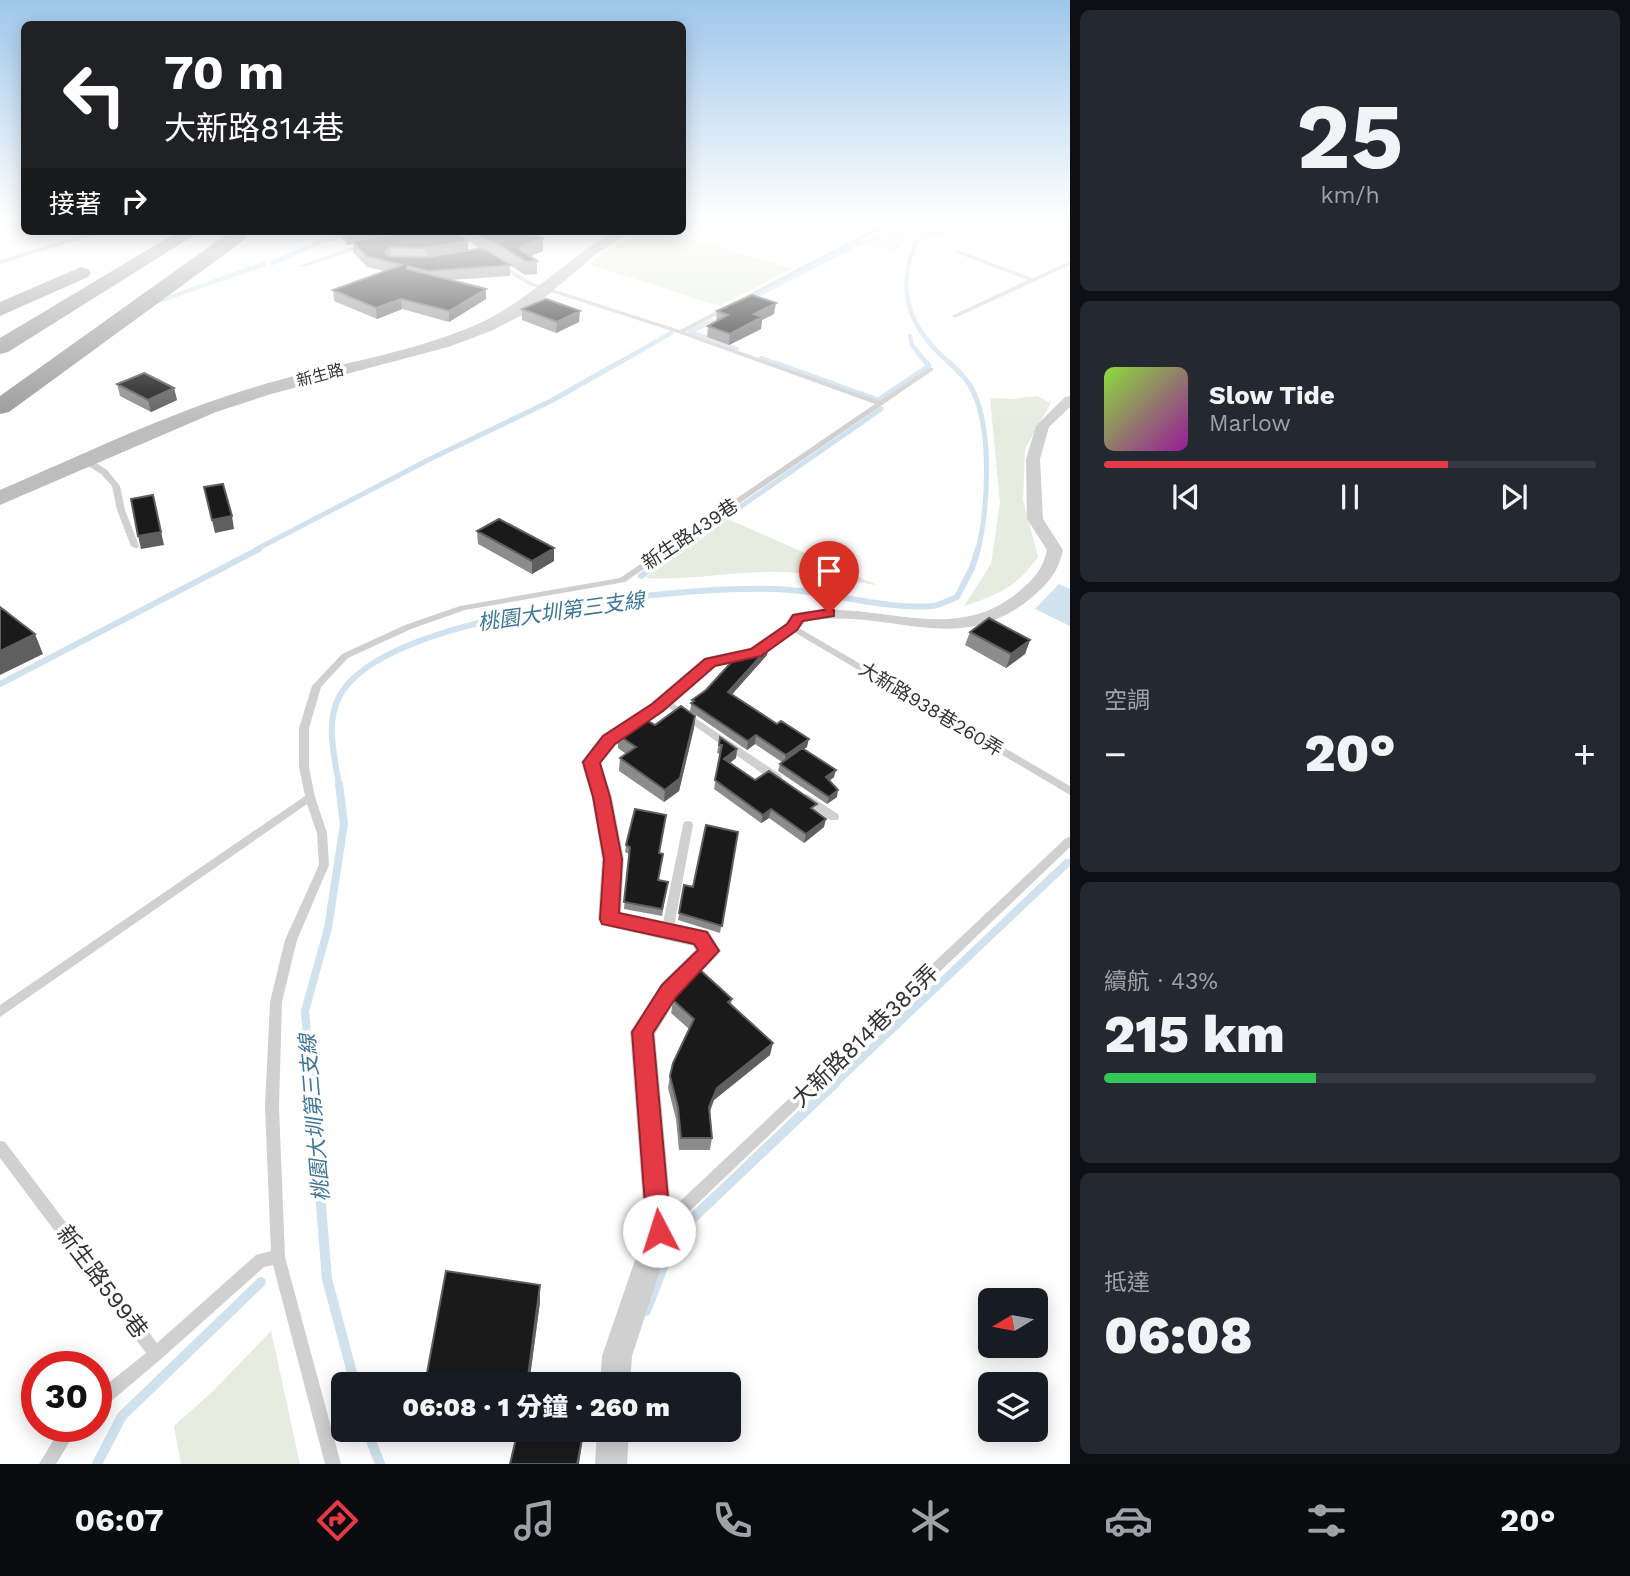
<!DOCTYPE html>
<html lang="zh-TW">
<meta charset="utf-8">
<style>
:root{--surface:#171b24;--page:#242831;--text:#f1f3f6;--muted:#9ea1a6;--line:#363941;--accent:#e63946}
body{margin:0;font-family:"Work Sans","Noto Sans TC",sans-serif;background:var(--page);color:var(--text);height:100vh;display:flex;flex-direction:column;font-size:26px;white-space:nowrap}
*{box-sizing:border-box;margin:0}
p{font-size:23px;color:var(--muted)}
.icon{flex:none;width:38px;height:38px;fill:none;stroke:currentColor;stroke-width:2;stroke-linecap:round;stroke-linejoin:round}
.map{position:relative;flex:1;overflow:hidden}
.drawer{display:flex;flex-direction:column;gap:10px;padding:10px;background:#0d0f14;width:560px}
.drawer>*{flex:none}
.top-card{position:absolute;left:21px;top:21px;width:665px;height:214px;border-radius:10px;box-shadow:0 4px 18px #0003;background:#202124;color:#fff;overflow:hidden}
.needle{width:46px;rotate:260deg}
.controls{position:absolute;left:978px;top:1288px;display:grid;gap:14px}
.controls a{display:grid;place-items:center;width:70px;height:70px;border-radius:10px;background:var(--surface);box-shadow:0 4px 18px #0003;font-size:35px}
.speed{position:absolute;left:21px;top:1351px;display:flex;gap:14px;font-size:35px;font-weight:700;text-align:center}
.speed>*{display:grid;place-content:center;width:91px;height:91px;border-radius:50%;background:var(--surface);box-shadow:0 4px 18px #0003;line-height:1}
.speed .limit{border:10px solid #d22;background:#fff;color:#111}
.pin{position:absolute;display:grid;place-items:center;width:60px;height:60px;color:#fff;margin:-72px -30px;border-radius:50% 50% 50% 0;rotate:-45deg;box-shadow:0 0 7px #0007}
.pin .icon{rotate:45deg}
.me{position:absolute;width:77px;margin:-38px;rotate:355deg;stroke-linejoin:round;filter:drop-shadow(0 0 5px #0008)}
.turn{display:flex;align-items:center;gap:24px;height:147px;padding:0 28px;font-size:32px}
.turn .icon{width:91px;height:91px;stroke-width:2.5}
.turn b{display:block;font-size:49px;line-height:60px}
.then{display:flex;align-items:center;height:66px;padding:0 28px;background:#0003;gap:14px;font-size:26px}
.big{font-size:52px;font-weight:800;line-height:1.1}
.drawer .card{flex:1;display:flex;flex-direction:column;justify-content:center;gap:10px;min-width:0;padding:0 24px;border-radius:10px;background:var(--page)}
.drawer .dial{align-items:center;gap:0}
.dial b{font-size:91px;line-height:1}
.song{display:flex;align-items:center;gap:21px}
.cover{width:84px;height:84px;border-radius:10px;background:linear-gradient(135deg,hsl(90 70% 55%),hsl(300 70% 35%))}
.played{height:7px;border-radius:4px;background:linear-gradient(90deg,var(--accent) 70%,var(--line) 70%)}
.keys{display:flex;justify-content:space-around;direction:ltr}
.heat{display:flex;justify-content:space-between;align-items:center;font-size:38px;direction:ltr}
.charge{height:10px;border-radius:5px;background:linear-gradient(90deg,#34c759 43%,var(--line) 0)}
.trip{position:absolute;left:331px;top:1372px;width:410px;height:70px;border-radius:10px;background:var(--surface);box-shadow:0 4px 18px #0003;font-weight:800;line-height:70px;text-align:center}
.tab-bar{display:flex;height:112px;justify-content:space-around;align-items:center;background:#090b0e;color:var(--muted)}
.tab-bar .icon{width:49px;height:49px}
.tab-bar .current{color:var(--accent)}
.tab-bar b{font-size:32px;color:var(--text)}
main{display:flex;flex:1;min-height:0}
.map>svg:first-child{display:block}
.green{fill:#e6ecdf}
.water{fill:#cfe2ee}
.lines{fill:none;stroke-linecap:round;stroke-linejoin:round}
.stream-far4{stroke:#cfe2ee;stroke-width:4.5}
.stream-far3{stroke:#cfe2ee;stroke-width:5}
.stream-far2{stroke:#cfe2ee;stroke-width:6}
.stream-far1{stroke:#cfe2ee;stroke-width:8}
.stream{stroke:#cfe2ee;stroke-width:10}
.lane{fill:#d0d0d0;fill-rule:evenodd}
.street{fill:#d0d0d0;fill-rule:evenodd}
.secondary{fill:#bdbdbd;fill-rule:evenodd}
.highway{fill:#9a9a9a;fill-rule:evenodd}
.wall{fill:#8c8c8c}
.shaded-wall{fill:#5f5f5f}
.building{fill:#1a1a1a;stroke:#5f5f5f;stroke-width:2}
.route{fill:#e63946;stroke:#96252e;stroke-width:2}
.labels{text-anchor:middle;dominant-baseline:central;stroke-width:7;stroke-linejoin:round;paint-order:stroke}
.far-street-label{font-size:16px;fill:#333;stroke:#fff}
.street-label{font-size:19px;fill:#333;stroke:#fff}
.water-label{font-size:21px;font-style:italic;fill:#3f7597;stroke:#fff}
.near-street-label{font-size:23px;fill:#333;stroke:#fff}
</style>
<main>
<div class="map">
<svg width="1070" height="1464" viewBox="0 0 1070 1464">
<rect width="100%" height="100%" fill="#fff"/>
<path class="green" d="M955 223 959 224C938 230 909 232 896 252L862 243 895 226 907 229Z
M643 231H667L792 269 719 306 588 264 619 243Z
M1037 396 1051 403 1025 449 1023 500 1038 557C1017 587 998 595 964 606L991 564 1000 503 990 398 1011 399Z
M728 519 877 585C841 579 806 571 769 572 728 572 686 581 645 578Z
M271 1331 300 1464H181L174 1426 214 1390Z"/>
<path class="water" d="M1059 584 1070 589V626L1035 609Z"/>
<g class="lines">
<path class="stream-far4" d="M273 263 321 241 358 231
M748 300 859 243
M156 302 264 264
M712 321 690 332 737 349
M910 336 912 345 928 365
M761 358 780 365
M615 365 671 333
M952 365C910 330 894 292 917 239L934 233 1024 218"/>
<path class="stream-far3" d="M776 363 878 400 929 366 927 363
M950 363C959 372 969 381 974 393 992 432 988 509 978 550
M255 550 430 459 551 401 618 363
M678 550 881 409"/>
<path class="stream-far2" d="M641 576 680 549
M0 684 259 549
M339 786C335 758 325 724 339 697 383 611 685 587 775 589 824 590 882 610 932 606 940 605 949 600 957 597L972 568 978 549"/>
<path class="stream-far1" d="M311 1085 305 1011 328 928 344 824 339 784
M833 1085 1067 863"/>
<path class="stream" d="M311 1083 327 1279 355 1384
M646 1311 676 1234 835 1083
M367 1430 380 1464
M97 1464 122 1416 261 1282"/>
<path class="lane" d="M895 218H901L685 332 879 401 929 368H933V370L625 582 465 610 411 629 348 658 321 687 309 728V767L315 797 327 833 329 865 297 940 282 1002 279 1107 285 1257 341 1464H325L273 1265 264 1267 161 1359 102 1409 96 1411V1393L146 1353 0 1158V1141L5 1142 157 1343 256 1255 271 1251 265 1107 270 1002 285 940 319 865 317 833 307 804 0 1017V1005L305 796 299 767V728L312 686 342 654 405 625 460 606 620 578 875 404 678 333 529 285 498 266V264H502L533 283 680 330Z
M98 231H106L0 264V260Z
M363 243 366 245 365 246 304 267 299 266Z
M956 251H960L1033 278 1070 261V265L955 318 952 316 953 315 1028 280 956 253Z
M84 459H90L107 470 120 486 125 510 139 546 138 548H135L131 546 117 510 112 486 101 474 84 463Z
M792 624 1070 786V795L789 629 788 627 789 625Z
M665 698 781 775 782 778 781 781H773L662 703 660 701Z
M807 794 838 814 839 817 838 820H830L803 801 802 798 803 795Z
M688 821 692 822 693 825 673 932 671 935 667 937 663 935 661 932 683 825 684 822Z
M1070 837V847L669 1231 664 1233 659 1231 657 1226 659 1221 1066 838Z
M62 1426H79L56 1464H39Z"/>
<path class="street" d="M1070 396V407L1049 427 1040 459 1043 519 1063 550C1059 571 1047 585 1031 598 956 661 886 605 804 622L798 631 762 656 716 666 665 711 616 745 601 763 612 797 624 859 621 912 708 931 721 951 677 998 655 1034 673 1231 632 1356 630 1384H600L602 1356 645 1231 630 1032 661 984 695 950 693 946 601 925 598 919 602 859 592 797 581 762 602 735 651 703 704 658 750 648 786 623 792 614C869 595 949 649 1017 593 1032 581 1043 570 1047 550L1027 519 1026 459 1036 426 1065 397Z
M597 1430H629L627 1464H595Z"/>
<path class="secondary" d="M615 231H633L596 254 528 312 491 331 448 347 271 394 216 412 0 505V490C84 454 168 413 255 387 329 364 409 355 480 323 530 300 567 258 615 231Z"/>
<path class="highway" d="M179 231H201L8 352 0 354V338Z
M231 231H249L243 241 9 412 0 414V396Z
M81 267 88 269 91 273 88 277 0 316V302Z"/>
</g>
<path class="wall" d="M784 218H818L805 224Z
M339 231H456L468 250 479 249 458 231 545 232 535 236 543 251 530 256 537 261V274L525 275 492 254 510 265V276L450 280 486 289V299L449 322 402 309 377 319 334 301 333 290 385 271 367 267 353 252V244L347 245 340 236Z
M522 309 579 322 556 333 522 320Z
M717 311 774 314 762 320 761 329 729 345 707 337 708 326 716 321Z
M117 384 174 388 177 400 151 412 120 396Z
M477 531 554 548V561L532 574 478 544Z
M970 632 1030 640 1025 654 1006 668 965 645Z
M767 655 732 694 807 747 804 749 834 777 830 781 837 797 827 804 778 771 780 764 782 762 755 744 747 750 690 711 692 700Z
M695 716 694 728 679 791 664 802 619 771 620 758 626 754 618 748V735L655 725Z
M720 737 737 749 736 758 730 763 755 780 815 811 824 827 804 843 769 818 761 823 714 789 720 754 717 753Z
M738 832 720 933 678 920 684 885 693 887Z
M626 845 659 853 662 861 658 880 667 889 662 916 624 909 629 854 625 852Z
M732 999 731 1004 770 1055 714 1100 710 1112 712 1138 710 1150H679L676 1119 668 1088 670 1076 689 1029 671 1013 673 1000Z
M540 1302 529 1384H429L427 1373Z"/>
<path class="shaded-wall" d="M806 218H818L805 224Z
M351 231H423L352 241 353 244 347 245 346 232Z
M518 231H545V232L518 242Z
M543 238V251L522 260 519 248Z
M468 241V251L427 258 426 248Z
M390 247 391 257 385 253Z
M486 289V299L449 322V311Z
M401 299 402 309 377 319 376 308Z
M776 303 774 314 762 320 761 329 729 345 730 334 754 314Z
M580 311 579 322 556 333 557 322Z
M174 388 177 400 151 412 148 400Z
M153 495 164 545 141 549 138 536Z
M232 516 234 529 215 533 212 520Z
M554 548V561L532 574V561Z
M35 634 43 654 0 675V651Z
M1030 640 1025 654 1006 668 1011 654Z
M769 647 767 655 727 700 728 692Z
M695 716 694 728 679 791 664 802 665 790Z
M756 735 755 744 747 750 748 741Z
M809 739 807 747 784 763 786 755Z
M737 749 736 758 723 768 724 759Z
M836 770 834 777 824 784 826 777Z
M838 790 837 797 827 804 829 797Z
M771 809 769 818 761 823 763 815Z
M826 819 824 827 804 843 806 834Z
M773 1043 770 1055 714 1100 706 1119 709 1107 717 1088Z
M540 1285V1302L529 1384H527Z
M584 1430 579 1464H577Z"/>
<path class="building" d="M409 231H456L468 241 426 248 390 247 385 253 390 256 426 257 478 249 488 251 510 265 429 271 407 266V269L486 289 449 311 401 299 376 308 333 290 402 265 366 256 352 241Z
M473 231H522L543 238 519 248 537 261H525L494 242 481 238Z
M752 295 776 303 754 314 762 317 730 334 708 326 728 315 717 311Z
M546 299 580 311 557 322 522 309Z
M144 373 174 388 148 400 117 384Z
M223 484 232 516 212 520 204 487Z
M153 495 161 532 138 536 131 499Z
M499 519 554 548 532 561 477 531Z
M0 607 35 634 0 651Z
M989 618 1030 640 1011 654 970 632Z
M769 647 728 692 777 724 781 721 809 739 786 755 756 735 748 741 691 703 694 701 692 700 706 690 737 656Z
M681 706 695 716 680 778 665 790 620 758 636 747 618 735 643 718 655 725Z
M720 737 737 749 724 759 755 780 769 771 817 804 811 808 826 819 806 834 771 809 763 815 715 780 722 745H719Z
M802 748 836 770 826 777 838 790 829 797 780 764Z
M635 809 666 815 659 853 663 854 658 880 668 882 662 909 624 902 630 847 626 845Z
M706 825 738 832 722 926 679 913 684 885 693 887Z
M699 969 732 999 728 1002 773 1043 717 1088 709 1107 712 1138H681L678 1107 670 1076 673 1063 694 1019 673 1000 681 987Z
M446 1271 540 1285 527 1384H496L427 1373Z
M518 1430H584L577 1464H510Z"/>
<linearGradient id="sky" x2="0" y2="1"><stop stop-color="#9ec6ea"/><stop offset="0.52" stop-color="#fff"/><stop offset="1" stop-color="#fff" stop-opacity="0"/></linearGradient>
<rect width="1070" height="423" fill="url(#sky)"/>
<path class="route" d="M829 609 834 610V616L803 621 797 630 761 656 715 666 663 711 615 744 600 763 610 797 622 859 619 913 707 932 719 951 676 997 653 1033 671 1231 668 1239 659 1243 651 1239 647 1231 632 1032 662 985 698 950 694 944 602 924 600 919 604 859 593 797 583 762 603 736 652 704 705 659 751 649 787 624 793 615Z"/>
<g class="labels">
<g class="far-street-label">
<text transform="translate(320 375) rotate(-15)">新生路</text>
</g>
<g class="street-label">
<text transform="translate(690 534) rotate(-34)">新生路439巷</text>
<text transform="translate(931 709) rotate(31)">大新路938巷260弄</text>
</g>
<g class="water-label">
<text transform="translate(561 611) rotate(-8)">桃園大圳第三支線</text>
<text transform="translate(314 1118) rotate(-95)">桃園大圳第三支線</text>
</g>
<g class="near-street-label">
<text transform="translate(865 1036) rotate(-44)">大新路814巷385弄</text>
<text transform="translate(102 1282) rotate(53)">新生路599巷</text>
</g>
</g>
</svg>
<div class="controls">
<a><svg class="needle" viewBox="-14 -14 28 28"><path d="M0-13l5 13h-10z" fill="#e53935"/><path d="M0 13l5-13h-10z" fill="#9ea1a6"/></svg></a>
<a><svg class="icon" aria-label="layers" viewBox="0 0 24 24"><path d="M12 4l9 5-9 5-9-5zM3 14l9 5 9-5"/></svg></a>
</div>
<div class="speed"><div class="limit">30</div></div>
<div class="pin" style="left:829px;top:613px;background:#d93025"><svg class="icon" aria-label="arrive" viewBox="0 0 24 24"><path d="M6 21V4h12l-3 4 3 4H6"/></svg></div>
<svg class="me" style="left:659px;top:1231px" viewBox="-20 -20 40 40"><circle r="19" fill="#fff"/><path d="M0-13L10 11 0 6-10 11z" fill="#e63946"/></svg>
<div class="trip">06:08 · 1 分鐘 · 260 m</div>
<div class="top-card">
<div class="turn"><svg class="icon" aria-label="left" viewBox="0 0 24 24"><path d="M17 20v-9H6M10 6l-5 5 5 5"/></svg><div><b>70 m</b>大新路814巷</div></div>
<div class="then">接著<svg class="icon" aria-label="right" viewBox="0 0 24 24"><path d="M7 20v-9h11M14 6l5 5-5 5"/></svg></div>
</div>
</div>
<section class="drawer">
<div class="card dial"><b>25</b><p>km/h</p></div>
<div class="card">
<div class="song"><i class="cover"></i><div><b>Slow Tide</b><p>Marlow</p></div></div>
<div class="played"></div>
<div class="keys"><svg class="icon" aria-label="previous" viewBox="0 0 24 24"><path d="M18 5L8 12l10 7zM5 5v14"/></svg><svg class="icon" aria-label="pause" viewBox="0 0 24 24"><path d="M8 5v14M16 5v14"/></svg><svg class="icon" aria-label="next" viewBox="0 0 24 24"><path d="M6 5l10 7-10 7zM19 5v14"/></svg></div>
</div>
<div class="card"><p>空調</p>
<div class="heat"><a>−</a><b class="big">20°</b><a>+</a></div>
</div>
<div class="card"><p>續航 · 43%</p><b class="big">215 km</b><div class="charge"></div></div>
<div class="card"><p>抵達</p><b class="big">06:08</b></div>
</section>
</main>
<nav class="tab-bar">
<b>06:07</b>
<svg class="icon current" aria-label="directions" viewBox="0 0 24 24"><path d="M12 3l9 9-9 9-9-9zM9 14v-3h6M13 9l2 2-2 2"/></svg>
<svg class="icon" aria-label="music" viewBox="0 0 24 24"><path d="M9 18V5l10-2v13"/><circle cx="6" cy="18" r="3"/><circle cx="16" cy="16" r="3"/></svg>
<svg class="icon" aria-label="phone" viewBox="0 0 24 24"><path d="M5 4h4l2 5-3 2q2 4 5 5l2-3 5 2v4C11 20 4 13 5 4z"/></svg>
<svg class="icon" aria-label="climate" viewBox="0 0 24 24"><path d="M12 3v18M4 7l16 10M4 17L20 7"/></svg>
<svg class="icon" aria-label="car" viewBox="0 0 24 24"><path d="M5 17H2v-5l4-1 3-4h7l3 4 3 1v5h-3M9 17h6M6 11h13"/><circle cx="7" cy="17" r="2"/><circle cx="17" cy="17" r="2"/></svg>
<svg class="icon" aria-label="filters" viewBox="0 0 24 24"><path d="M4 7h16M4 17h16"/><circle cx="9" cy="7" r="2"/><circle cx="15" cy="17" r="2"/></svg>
<b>20°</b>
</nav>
